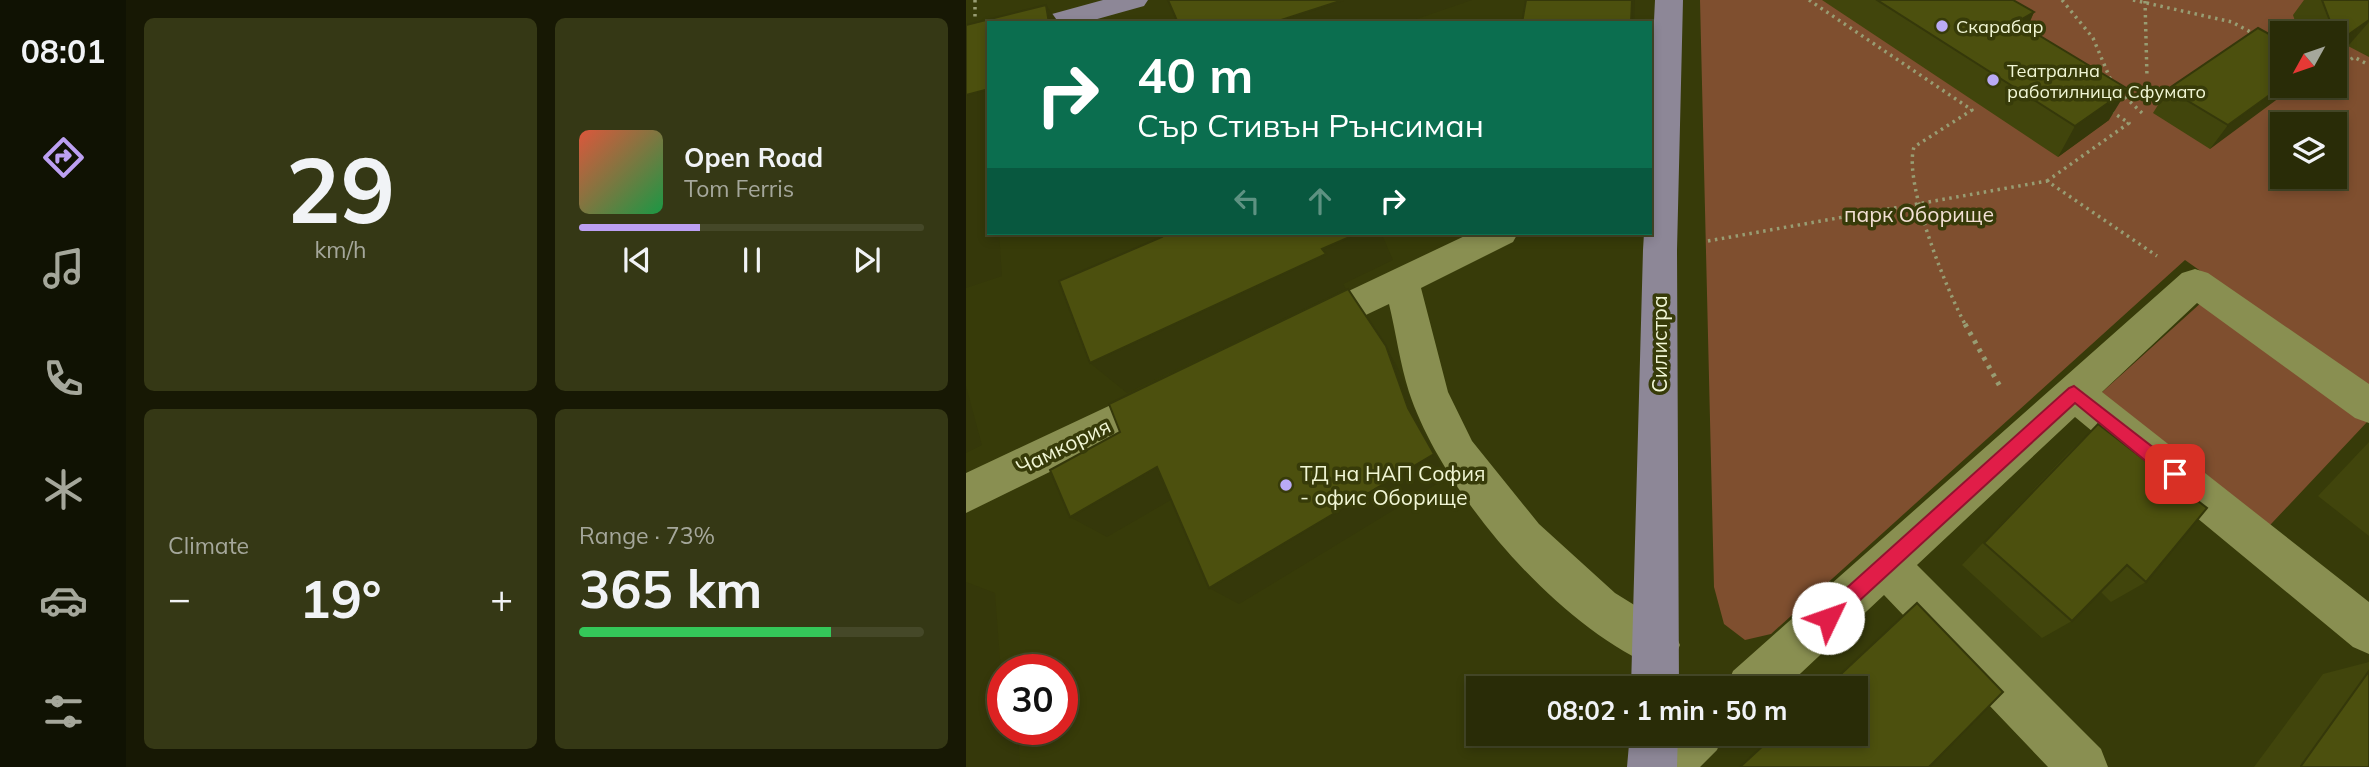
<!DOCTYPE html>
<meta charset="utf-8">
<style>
:root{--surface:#292c07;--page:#353815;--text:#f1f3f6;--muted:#a5a79b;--line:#454828;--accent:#bca0f2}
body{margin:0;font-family:Mulish,sans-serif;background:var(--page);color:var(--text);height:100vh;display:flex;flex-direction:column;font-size:26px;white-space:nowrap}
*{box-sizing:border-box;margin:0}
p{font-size:23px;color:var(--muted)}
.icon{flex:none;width:38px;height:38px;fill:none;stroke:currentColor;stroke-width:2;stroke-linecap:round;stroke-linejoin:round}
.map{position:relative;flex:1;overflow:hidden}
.drawer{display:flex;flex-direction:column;gap:18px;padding:18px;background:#171804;width:840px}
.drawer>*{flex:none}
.top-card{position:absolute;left:21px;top:21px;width:665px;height:214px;border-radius:0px;box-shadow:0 4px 10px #0003,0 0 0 2px var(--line);background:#0b6e4f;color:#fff;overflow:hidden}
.needle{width:46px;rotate:230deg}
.fabs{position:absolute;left:1304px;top:21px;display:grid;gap:14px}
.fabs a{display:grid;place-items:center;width:77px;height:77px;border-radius:0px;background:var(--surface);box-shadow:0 4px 10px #0003,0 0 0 2px var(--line);font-size:35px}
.speed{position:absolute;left:21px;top:654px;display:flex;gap:14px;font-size:35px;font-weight:700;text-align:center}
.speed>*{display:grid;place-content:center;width:91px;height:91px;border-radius:50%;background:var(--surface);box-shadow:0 4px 10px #0003,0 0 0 2px var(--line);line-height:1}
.speed .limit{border:10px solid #d22;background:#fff;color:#111}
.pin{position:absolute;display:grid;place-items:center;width:60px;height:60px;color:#fff;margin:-30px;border-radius:14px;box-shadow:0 4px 10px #0006}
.me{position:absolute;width:77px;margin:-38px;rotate:48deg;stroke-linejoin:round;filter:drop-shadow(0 0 5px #0008)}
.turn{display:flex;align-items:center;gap:24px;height:147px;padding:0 35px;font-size:32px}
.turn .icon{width:91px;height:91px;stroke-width:2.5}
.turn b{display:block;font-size:49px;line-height:60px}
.lanes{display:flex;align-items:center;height:66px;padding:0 35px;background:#0003;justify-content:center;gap:35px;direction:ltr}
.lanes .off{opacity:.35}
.big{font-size:52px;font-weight:700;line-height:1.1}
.drawer .tile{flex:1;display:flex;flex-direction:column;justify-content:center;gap:10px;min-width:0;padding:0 24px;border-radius:10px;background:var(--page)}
.drawer .dial{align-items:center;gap:0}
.dial b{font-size:91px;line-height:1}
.song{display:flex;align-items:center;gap:21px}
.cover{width:84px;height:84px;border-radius:10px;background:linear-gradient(135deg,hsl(10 70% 55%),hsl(140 70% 35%))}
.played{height:7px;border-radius:4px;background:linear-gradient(90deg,var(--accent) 35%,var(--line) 35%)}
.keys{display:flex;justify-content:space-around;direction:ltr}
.heat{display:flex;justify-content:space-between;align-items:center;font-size:38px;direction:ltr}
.charge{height:10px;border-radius:5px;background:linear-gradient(90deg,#34c759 73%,var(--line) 0)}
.drawer .tiles{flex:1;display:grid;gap:18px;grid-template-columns:repeat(2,1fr)}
.trip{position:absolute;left:500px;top:676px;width:402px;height:70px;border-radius:0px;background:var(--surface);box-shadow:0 4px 10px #0003,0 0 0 2px var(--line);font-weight:700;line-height:70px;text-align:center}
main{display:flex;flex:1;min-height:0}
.menu{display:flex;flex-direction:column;width:126px;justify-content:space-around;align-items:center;background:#101203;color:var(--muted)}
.menu .icon{width:49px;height:49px}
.menu .selected{color:var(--accent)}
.menu b{font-size:32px;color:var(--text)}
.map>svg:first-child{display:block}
.green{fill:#7f4f2f;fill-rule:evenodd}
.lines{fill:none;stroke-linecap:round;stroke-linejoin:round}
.path-far1{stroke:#989d73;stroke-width:3.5;stroke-dasharray:2.5 4.5;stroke-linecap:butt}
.path{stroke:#989d73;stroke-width:5;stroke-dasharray:3.5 6;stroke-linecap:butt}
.minor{fill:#898f51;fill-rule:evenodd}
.major{fill:#8d8797;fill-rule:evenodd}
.wall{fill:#41450c}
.shaded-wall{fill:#35380a}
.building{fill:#4c500e;stroke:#35380a;stroke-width:2}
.route{fill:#e11d48;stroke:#92132f;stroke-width:2}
.poi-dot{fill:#baaaf6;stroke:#373b09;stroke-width:2.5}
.labels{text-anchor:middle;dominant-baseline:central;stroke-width:7;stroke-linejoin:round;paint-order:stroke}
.far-poi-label{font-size:18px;fill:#f1f6d5;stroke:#373b09;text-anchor:start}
.park-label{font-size:21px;fill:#f3e0d5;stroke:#373b09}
.street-label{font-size:21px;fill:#f1f6d5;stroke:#373b09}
.poi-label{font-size:21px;fill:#f1f6d5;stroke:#373b09;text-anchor:start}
</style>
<main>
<nav class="menu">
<b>08:01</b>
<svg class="icon selected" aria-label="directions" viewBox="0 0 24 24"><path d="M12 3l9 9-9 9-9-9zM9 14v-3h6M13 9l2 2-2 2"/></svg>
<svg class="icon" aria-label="music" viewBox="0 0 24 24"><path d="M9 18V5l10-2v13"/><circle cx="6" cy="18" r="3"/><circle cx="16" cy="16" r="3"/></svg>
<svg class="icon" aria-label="phone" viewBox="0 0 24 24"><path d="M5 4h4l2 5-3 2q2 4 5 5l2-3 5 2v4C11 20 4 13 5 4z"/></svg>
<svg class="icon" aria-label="climate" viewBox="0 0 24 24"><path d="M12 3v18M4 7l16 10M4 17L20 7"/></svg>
<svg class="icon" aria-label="car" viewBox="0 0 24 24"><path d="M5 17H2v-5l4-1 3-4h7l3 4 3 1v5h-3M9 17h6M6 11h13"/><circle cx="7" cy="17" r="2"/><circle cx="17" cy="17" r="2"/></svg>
<svg class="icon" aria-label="filters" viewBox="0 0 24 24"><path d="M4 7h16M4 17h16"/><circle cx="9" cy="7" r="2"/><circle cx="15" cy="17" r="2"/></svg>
</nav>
<section class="drawer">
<div class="tiles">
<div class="tile dial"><b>29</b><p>km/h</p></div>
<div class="tile">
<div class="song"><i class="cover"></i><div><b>Open Road</b><p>Tom Ferris</p></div></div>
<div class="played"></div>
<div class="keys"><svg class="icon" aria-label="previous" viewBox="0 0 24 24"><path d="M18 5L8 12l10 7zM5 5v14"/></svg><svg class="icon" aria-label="pause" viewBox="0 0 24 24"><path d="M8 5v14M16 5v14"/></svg><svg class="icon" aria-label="next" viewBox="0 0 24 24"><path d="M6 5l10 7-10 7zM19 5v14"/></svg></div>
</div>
<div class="tile"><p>Climate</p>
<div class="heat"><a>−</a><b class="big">19°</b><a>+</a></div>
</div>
<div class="tile"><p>Range · 73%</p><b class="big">365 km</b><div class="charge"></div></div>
</div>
</section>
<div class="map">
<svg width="1403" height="767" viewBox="0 0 1403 767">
<rect width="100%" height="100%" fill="#373b09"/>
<path class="green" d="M734 0H1403V390L1219 260 805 634 779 640 758 624 748 587ZM1316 33H1368V86H1316ZM1316 124H1368V177H1316Z
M1237 301 1402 421 1290 540 1123 404Z"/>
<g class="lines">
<path class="path-far1" d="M9 0V18
M843 0 1006 110 948 147C937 183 981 291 1000 326
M1096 0 1127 38 1146 83
M1167 0 1266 22 1290 35
M1179 1 1181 77
M1368 72 1388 57 1403 65
M1154 92 1176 113
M1081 181 1163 123 1143 110
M742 241 1081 181 1191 256"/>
<path class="path" d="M999 324 1036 390"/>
<path class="minor" d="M505 233H552L547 242 455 288 482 392 506 441 573 524 649 593 707 629 714 645 707 661 691 668C592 627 477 494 443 392 434 364 430 333 423 304L345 341 332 337 327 326 332 315Z
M1229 269 1242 273 1403 384V423L1389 418 1231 303 1136 392 1403 602V654L1387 647 1109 417 951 565 1135 749 1142 767H1082L918 595 819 688H760L767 671 1216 273Z
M196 381 210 386 215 398 210 410 0 513V473Z
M697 733H758L751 750 734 767H672L679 749Z"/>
<path class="major" d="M137 0H182L178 6 117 23H71L75 17Z
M689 0H717L711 250 713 688H665L677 250 678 233H684V103Z
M664 733H712L711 767H661Z"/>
</g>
<path class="wall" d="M856 0H1047L1068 12 1061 29 1143 120 1092 157Z
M1338 0H1403V57L1382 46 1368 57V33H1333L1327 15Z
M1316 86 1244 149 1187 113 1202 89Z
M1132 424 1180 582 1145 602 1135 592 1106 621 1076 638 996 565 1103 452Z
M1403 442V536L1352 496Z
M1403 662V767H1288L1357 674Z"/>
<path class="shaded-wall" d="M377 0H506L439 23H306Z
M666 0H669L668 23H665Z
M80 5 93 23H83Z
M1068 12 1054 43 1051 22Z
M1403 20V22L1382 46 1368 57V46L1372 42Z
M1316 86H1329L1244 149 1262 125Z
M23 89V233H33L36 276 0 288V95Z
M1162 89 1143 120 1092 157 1109 126Z
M393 233H421L416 235 427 260 377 284 380 289 161 393 124 363 356 249Z
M420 346 435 374 457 433 482 477 273 604 243 588 442 408Z
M0 386 16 445 0 453Z
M191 467 222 490 141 537 104 517Z
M0 582 29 593 37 699V730H52L54 767H0Z"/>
<path class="building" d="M202 0H377L306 23H212Z
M560 0H666L665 23H556Z
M911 0H1047L1068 12 1051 22 1162 89 1109 126Z
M1356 0H1403V20L1372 42Z
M80 5 83 23H23V89L0 95V25Z
M1292 28 1316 41V86L1262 125 1202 89Z
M195 233H393L356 249 360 254 124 363 93 281 196 237Z
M382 289 420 346 442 408 468 454 243 588 191 467 104 517 84 470 154 432 143 404Z
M1132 424 1241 508 1180 582 1161 565 1106 621 1018 543Z
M951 603 1037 692 963 767H774L811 733H891V688H860Z
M1403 671V767H1335V766Z"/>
<path class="route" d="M1108 386 1215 469 1218 474 1215 480 1209 482 1203 480 1109 403 868 624 862 627 855 624 852 618 855 611 1103 388Z"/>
<g class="poi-dot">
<circle cx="976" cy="26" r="7"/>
<circle cx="1027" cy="80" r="7"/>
<circle cx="320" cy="485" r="7"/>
</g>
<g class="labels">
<g class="far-poi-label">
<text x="990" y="26">Скарабар</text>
<text x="1041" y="70">Театрална<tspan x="1041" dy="21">работилница Сфумато</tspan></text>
</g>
<g class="park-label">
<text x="953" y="214">парк Оборище</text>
</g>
<g class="street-label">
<text transform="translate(693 344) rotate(-90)">Силистра</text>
<text transform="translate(97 446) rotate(-26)">Чамкория</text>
</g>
<g class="poi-label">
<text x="334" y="473">ТД на НАП София<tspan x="334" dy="24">- офис Оборище</tspan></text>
</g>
</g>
</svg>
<div class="fabs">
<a><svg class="needle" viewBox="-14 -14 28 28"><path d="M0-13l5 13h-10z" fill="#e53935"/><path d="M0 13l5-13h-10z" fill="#a5a79b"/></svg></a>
<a><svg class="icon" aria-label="layers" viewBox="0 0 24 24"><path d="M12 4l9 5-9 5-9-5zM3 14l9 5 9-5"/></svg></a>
</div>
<div class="speed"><div class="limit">30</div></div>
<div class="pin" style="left:1209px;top:474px;background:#d93025"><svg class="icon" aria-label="arrive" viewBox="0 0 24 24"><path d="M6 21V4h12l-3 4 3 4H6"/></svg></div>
<svg class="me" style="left:862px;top:618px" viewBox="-20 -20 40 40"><circle r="19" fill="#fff"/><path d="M0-13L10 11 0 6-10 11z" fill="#e11d48"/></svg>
<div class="trip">08:02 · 1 min · 50 m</div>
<div class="top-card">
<div class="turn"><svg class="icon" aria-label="right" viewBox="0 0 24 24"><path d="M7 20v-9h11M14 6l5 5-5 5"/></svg><div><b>40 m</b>Сър Стивън Рънсиман</div></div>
<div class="lanes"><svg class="icon off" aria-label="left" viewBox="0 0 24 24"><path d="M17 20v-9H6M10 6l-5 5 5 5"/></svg><svg class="icon off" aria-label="ahead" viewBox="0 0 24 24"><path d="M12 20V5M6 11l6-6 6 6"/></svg><svg class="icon" aria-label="right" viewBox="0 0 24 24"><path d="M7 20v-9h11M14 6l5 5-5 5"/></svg></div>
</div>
</div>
</main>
